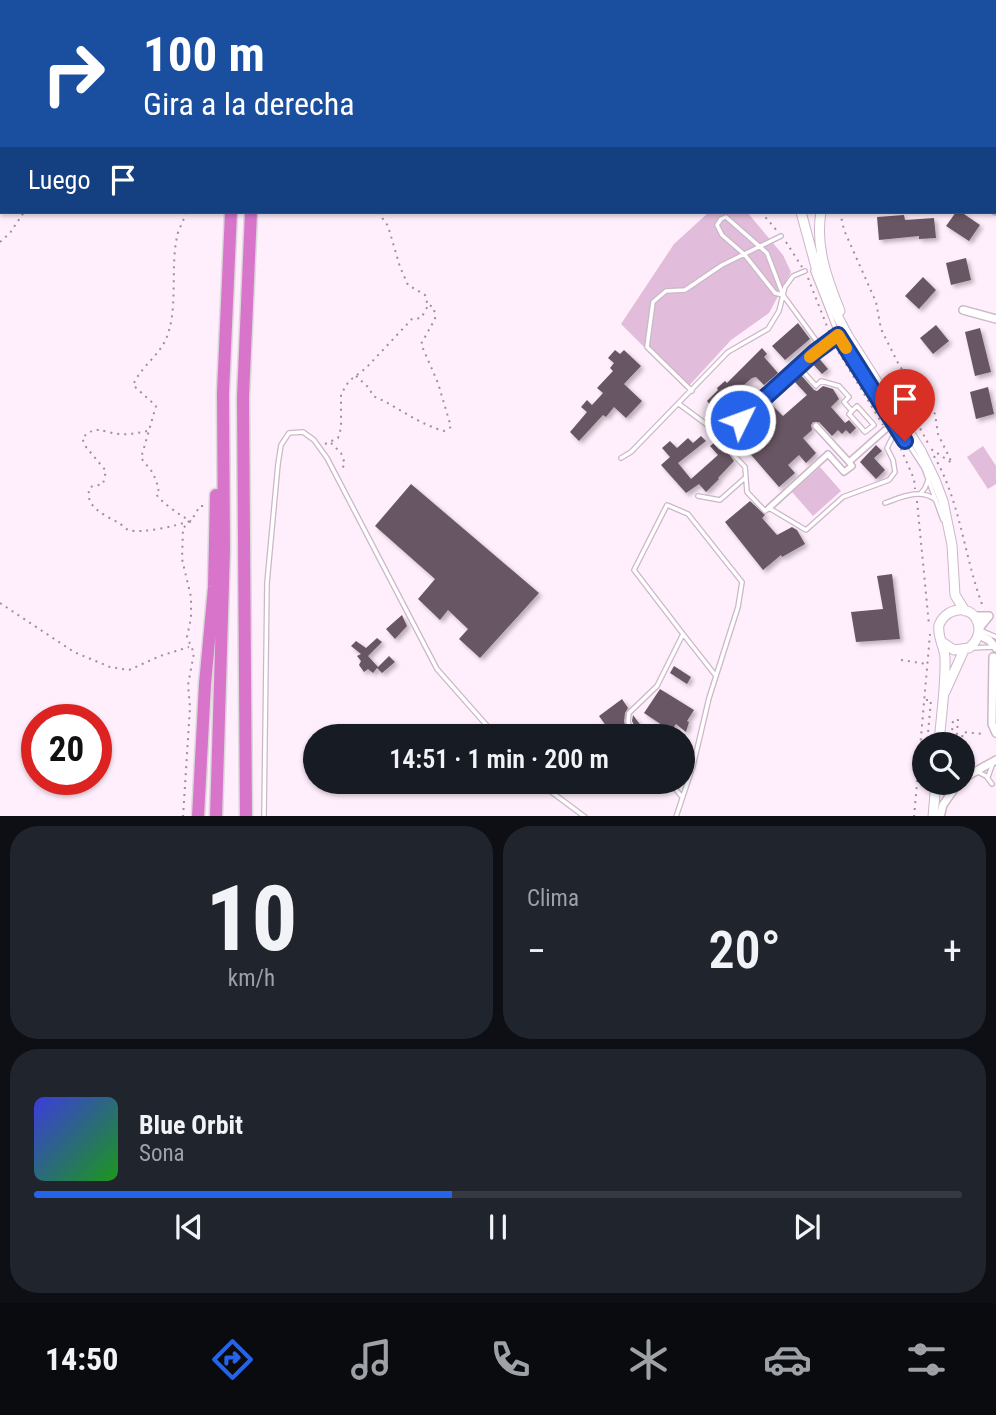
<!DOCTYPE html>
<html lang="es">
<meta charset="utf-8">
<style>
:root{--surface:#171b24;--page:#20242c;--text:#f1f3f6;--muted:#9ea1a6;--line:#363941;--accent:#2563eb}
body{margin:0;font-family:"Roboto Condensed",sans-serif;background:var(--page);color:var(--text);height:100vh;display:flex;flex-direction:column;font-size:26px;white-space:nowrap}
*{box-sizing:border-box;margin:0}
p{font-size:23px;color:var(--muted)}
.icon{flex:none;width:38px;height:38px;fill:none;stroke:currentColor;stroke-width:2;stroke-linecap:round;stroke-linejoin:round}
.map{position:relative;height:816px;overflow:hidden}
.drawer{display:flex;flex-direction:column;gap:10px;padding:10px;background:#0d0f14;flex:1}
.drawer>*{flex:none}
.top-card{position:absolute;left:0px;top:0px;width:998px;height:214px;box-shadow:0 2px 5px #0004;background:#1a4fa0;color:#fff;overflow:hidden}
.fabs{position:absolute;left:912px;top:732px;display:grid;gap:14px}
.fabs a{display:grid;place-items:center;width:63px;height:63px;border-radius:50%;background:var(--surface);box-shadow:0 2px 5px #0004;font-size:35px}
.speed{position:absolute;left:21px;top:704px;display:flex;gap:14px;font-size:35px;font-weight:700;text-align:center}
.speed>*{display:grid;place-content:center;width:91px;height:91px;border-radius:50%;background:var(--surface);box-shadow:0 2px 5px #0004;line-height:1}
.speed .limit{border:10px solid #d22;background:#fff;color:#111}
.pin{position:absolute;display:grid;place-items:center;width:60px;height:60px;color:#fff;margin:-72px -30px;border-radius:50% 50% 50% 0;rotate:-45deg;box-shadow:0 0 7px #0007}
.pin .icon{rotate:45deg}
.me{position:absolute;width:77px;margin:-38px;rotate:48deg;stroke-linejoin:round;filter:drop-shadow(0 0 5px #0008)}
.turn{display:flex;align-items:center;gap:24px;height:147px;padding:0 28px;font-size:32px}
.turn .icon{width:91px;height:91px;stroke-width:2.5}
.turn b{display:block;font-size:49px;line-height:60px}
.then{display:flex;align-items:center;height:66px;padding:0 28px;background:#0003;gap:14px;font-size:26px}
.big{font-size:52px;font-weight:600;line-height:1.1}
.drawer .tile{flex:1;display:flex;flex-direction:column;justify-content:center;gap:10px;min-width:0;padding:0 24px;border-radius:28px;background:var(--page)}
.drawer .dial{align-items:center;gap:0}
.dial b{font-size:91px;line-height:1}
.song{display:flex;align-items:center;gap:21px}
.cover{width:84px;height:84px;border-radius:10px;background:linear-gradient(135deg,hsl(240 70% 55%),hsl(120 70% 35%))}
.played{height:7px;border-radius:4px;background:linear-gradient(90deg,var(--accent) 45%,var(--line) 45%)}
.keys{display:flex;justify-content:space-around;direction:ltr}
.heat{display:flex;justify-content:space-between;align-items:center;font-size:38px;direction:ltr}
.drawer .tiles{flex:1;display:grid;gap:10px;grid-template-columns:1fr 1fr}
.tile:last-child{grid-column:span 2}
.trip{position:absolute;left:303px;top:724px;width:392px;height:70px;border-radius:35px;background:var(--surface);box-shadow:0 2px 5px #0004;font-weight:600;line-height:70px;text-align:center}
.tabs{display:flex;height:112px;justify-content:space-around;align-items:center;background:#090b0e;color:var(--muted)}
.tabs .icon{width:49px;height:49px}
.tabs .active{color:var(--accent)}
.tabs b{font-size:32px;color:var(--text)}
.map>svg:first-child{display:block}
.green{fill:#e1bcdb}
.building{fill:#695765;filter:url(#shadow)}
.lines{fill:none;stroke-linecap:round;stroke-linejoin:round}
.service-casing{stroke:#cbb7c7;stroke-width:6}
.pedestrian-casing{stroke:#cbb7c7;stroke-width:8}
.minor-casing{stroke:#cbb7c7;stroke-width:10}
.tertiary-casing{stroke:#cbb7c7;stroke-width:11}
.motorway-casing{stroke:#dbd9da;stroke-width:15}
.path{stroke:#9d909a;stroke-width:2;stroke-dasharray:2 5;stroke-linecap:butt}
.service{stroke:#fff;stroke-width:3.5}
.pedestrian{stroke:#fff;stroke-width:5}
.minor{stroke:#fff;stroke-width:7}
.tertiary{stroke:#fff;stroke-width:9}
.motorway{stroke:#d875cb;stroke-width:12}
.route-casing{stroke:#184099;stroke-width:18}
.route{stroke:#2563eb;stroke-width:12}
.slow{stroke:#f59e0b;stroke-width:12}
</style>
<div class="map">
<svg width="996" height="817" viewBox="0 0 996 817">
<defs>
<filter id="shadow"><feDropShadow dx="3" dy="3" stdDeviation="2" flood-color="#0004"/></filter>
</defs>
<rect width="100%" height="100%" fill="#ffeefb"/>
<path class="green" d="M709 212H747L783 255 791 272 769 313 731 340 686 389 621 324 674 244Z
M983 446 996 466V484L988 489 967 457Z
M820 467 841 491 813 516 792 492Z"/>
<path class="building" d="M956 212H961L980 225 969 241 946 226Z
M904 215 905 220 934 218 936 238 919 239V236L879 240 877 217Z
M966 258 971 280 951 285 946 263Z
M923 277 936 290 919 309 905 296Z
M798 323 810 339 785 360 772 346Z
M936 325 949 341 933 354 920 338Z
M980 328 991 372 975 376 965 332Z
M762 348 767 354 764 357 778 373 764 385 756 377 752 378 739 389 746 396 735 405 737 407 730 413 729 411 716 423 707 412 712 407 707 401 718 390 717 388 725 381 727 383Z
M615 350 620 354 624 350 641 366 624 384 642 401 626 418 614 407 606 417 603 415 579 441 570 432 587 412 581 407 587 400 592 405 603 393 597 388 613 371 610 368 614 363 608 358Z
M817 356 828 369 822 374 811 362Z
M801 375 814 390 817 391 823 386 833 389 839 399 831 407 845 423 849 420 856 428 850 434 846 430 842 434 838 430 832 436 819 422H813L811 425 812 430 803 438 816 453 806 463 799 455 788 465 795 473 779 487 739 441 765 418 758 410 768 401 783 416 807 395 794 381Z
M988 387 994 414 976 419 970 392Z
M701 436 706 441 678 463 691 479 718 455 710 446 719 439 726 445 724 447 734 461 718 478 719 479 706 492 699 484 686 493 661 465 670 457 662 448 670 441 677 448 688 438 693 443Z
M876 445 882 451 874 458 885 470 876 479 860 462Z
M411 484 539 593 480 658 459 639 468 629 448 610 440 620 418 599 435 579 375 526Z
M750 501 765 515 762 518 777 535 792 527 797 530 805 544 782 557 781 555 763 570 725 522Z
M892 574 900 639 856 642 851 612 883 609 877 576Z
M402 615 407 626 395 639 386 629Z
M377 638 382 642 368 656 378 667 389 656 395 662 382 673 377 668 373 673 368 669 364 672 359 665 361 661 357 656 361 654 351 646 356 641 366 648Z
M674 666 691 677 687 684 670 673Z
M660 689 694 710 687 721 689 722 686 732 676 724 671 731 644 713Z
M622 699 628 708 625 713 624 722 630 737H614L599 716Z
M633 715 645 731 639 736 632 721Z"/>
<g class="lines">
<defs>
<path id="service" d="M813 271 838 335 924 468 943 520
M783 295 775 293 744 254 722 235 717 225 721 219 726 217 767 253 783 295 821 347
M838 335 815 352 740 420 746 427 729 441 738 452 734 455 745 467 747 492 765 511 769 508 806 530 843 497 889 480 895 472 893 460 887 448 892 438
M799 367 816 386 821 381 839 386 849 397 844 402 852 411 849 414 865 432 874 425 857 406 852 411
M692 391 647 347 653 302 666 291 685 290 722 265 781 236
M679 404 729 441
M621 458 631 452 728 352 768 329 779 311 785 287 793 276 805 271
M921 493 925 488 928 480
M698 496 720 500 746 477
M885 503C902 497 920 488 936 500
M980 630 996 637
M683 634 716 676
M970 648 994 647
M635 737 628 722 629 713 657 686 683 634 634 570 667 505 688 514 742 582 738 607 709 698 693 766 676 817
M978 772 986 776 992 784
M988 777 993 763
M538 782 585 817
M670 782 682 797
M264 817 267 583 278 464 281 445 289 433 303 432 314 440 327 458 437 669 497 737"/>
<path id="pedestrian" d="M816 426 849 462
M769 508 828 454 844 472 852 466 849 462 885 430"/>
<path id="minor" d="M637 0 638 2
M653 0 654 2
M909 0V2
M988 2 990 0
M996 162V161
M996 210V211
M963 310 996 319
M974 616H989L980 627
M979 635 989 640 996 648
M993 657 992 724 996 733
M962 779 996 760
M940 817 943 805 959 782"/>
<path id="tertiary" d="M793 0 794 2
M804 0 805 2
M813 0 814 2
M801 212 817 271 829 300 848 336 921 451 935 480 943 501 952 545 955 595 965 611
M821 212C815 246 827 279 840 311
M945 692 964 650
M939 744C941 716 946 685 945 657 944 646 937 636 939 625 941 620 944 616 949 613 973 600 991 630 969 648L954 650 942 642
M933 817 936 782"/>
<path id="motorway" d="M244 2 245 0
M264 2V0
M198 817 205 684 214 587 216 495
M216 817 224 550 223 393 231 212
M246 817 243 397 251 212"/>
</defs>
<use href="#service" class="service-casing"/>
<use href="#pedestrian" class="pedestrian-casing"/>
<use href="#minor" class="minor-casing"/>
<use href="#tertiary" class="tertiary-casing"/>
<use href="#motorway" class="motorway-casing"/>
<path class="path" d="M610 0 614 2
M614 0 615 2
M780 0 782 2
M102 2 103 0
M162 2 163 0
M208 2V0
M300 2 301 0
M331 2 332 0
M538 2 542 0
M774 2 775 0
M829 2V0
M185 212C185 221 178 228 177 237 170 268 179 313 165 341 158 356 141 367 133 385L156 406 141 458 153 473 159 489 156 494C161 502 182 517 191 521
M761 212 778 232
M840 212 844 230 876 302 881 329 899 365 935 414 938 434 952 463 931 449
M0 242 10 233 24 212
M786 242 802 267
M808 278 830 334
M835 346 883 425
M356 376 369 388 373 396C399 407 416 423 444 431L451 427 438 383 421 344 435 319 434 308 428 304
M900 400 914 417 929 445
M147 431C139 433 127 435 119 434 100 432 98 424 82 438L86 447 106 471 103 484 90 487C83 507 105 515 119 523 122 525 125 528 128 530 141 534 176 526 190 521
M898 442 914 479 915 489
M331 443 341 453 345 464 341 470
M325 444 338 438 341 428V394L349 381 366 368 412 319 421 318 428 306 425 295 408 285 400 267 388 226 378 212
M934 456C961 503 964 557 983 607
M917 501 929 625
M0 603 74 652 110 667 129 670 160 656 189 647
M901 660 927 664
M926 700H931L927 744
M951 744 953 720H958L956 744
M961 744 963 732 983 734
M183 817 190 707 188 685 194 653 187 637 191 618V597L182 559 183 528 191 521 200 506H204
M914 817 930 634"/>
<use href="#service" class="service"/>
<use href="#pedestrian" class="pedestrian"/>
<use href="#minor" class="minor"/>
<use href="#tertiary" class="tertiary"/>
<use href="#motorway" class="motorway"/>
</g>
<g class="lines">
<defs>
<path id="route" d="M740 420 815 352 838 335 905 441"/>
</defs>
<use href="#route" class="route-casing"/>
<use href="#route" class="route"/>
<path class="slow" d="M810 357 838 335 846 348"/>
</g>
</svg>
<div class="fabs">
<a><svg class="icon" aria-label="search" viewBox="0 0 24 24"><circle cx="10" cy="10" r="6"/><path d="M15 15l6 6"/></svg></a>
</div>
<div class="speed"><div class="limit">20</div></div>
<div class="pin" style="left:905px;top:441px;background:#d93025"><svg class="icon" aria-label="arrive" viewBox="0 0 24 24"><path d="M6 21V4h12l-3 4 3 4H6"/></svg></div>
<svg class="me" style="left:740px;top:420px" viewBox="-20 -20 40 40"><circle r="17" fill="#2563eb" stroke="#fff" stroke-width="3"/><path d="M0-11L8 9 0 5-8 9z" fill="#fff"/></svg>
<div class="trip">14:51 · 1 min · 200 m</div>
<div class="top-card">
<div class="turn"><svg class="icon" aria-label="right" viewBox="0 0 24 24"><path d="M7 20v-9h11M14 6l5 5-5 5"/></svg><div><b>100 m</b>Gira a la derecha</div></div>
<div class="then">Luego<svg class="icon" aria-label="arrive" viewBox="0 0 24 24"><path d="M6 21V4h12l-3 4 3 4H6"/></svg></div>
</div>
</div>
<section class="drawer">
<div class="tiles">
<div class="tile dial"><b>10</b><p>km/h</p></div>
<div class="tile"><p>Clima</p>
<div class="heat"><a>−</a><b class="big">20°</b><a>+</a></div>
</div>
<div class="tile">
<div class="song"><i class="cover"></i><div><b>Blue Orbit</b><p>Sona</p></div></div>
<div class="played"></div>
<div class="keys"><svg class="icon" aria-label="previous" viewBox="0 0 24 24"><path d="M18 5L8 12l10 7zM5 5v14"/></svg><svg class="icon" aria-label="pause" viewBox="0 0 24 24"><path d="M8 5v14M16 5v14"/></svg><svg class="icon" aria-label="next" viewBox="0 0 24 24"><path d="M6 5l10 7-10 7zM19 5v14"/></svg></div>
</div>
</div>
</section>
<nav class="tabs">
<b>14:50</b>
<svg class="icon active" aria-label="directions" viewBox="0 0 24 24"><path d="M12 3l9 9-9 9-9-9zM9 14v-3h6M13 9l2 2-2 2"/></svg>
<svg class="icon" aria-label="music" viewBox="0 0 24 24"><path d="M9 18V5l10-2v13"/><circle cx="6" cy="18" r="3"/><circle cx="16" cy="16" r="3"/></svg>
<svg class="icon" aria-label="phone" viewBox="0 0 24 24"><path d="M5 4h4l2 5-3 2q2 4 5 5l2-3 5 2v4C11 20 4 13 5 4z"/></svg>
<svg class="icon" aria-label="climate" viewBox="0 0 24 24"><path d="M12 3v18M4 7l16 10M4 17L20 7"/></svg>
<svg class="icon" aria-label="car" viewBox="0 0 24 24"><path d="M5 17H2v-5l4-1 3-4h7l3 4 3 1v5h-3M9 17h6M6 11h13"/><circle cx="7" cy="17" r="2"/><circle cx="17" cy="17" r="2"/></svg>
<svg class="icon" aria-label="filters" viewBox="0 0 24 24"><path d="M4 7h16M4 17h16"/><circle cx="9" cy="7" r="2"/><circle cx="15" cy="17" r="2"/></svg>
</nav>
